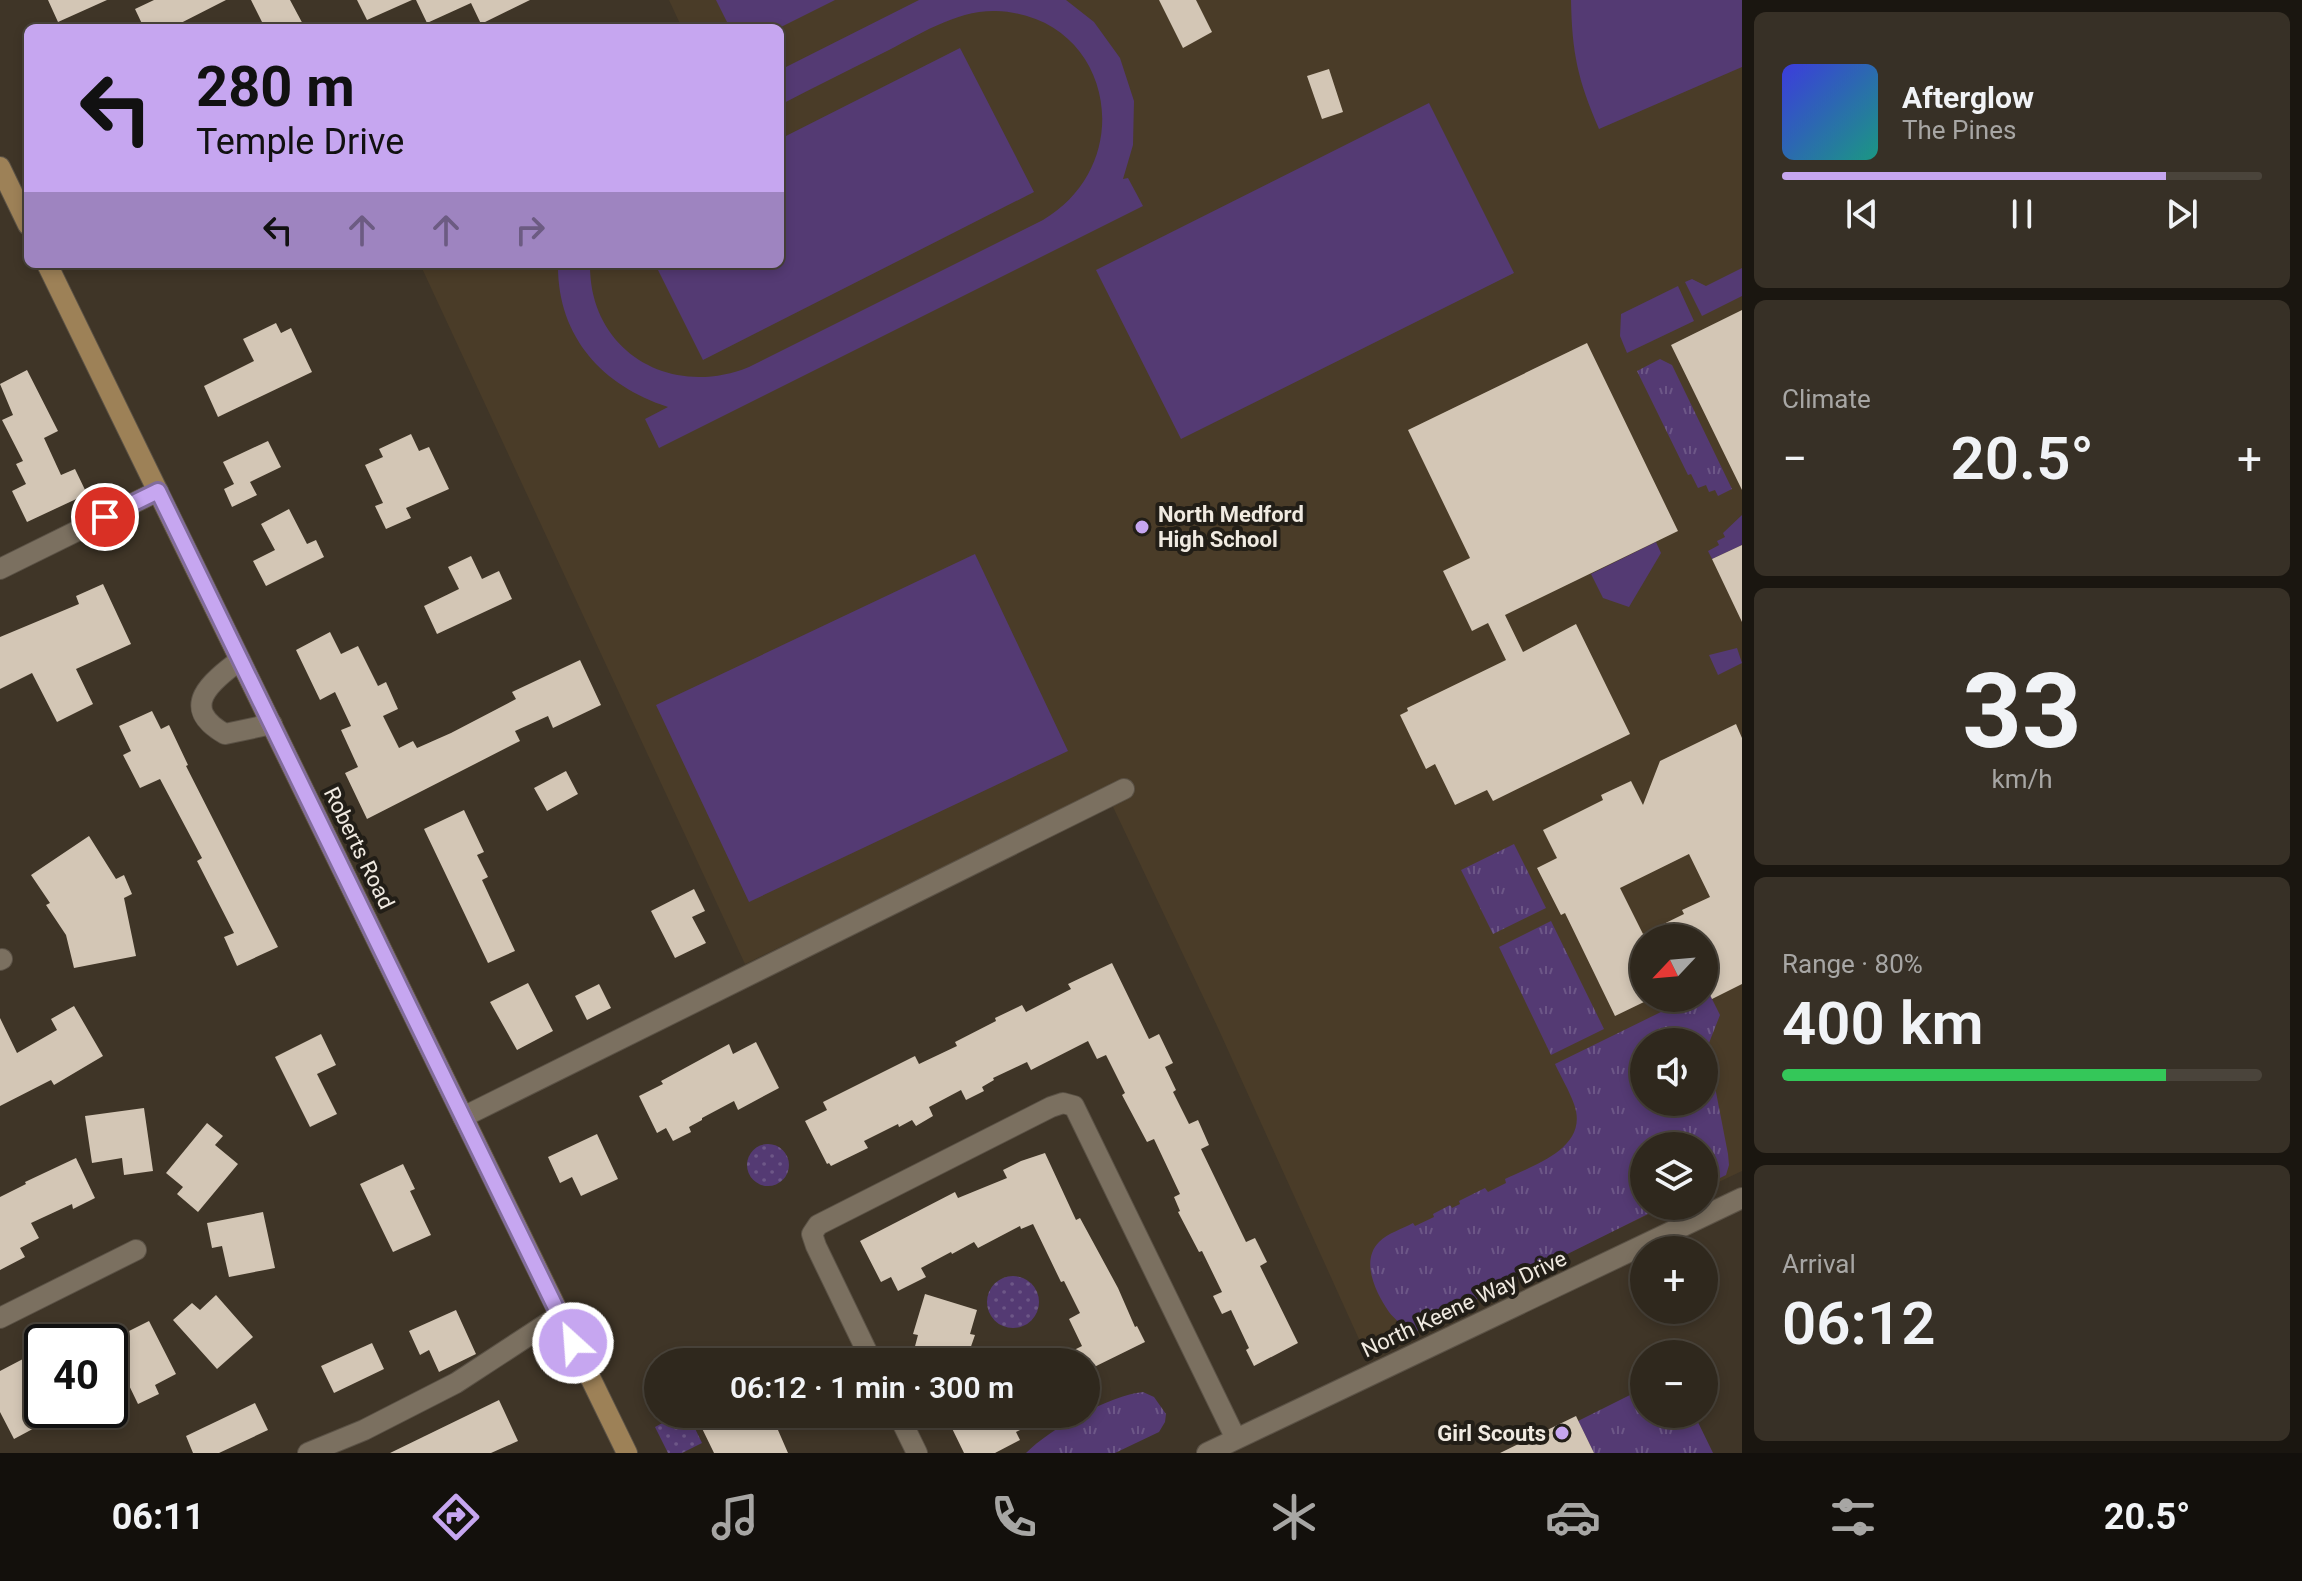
<!DOCTYPE html>
<meta charset="utf-8">
<style>
:root{--surface:#2f281d;--page:#373026;--text:#f1f3f6;--muted:#a7a6a4;--line:#4a443b;--accent:#c6a6f0}
body{margin:0;font-family:Roboto,sans-serif;background:var(--page);color:var(--text);height:100vh;display:flex;flex-direction:column;font-size:30px;white-space:nowrap}
*{box-sizing:border-box;margin:0}
p{font-size:26px;color:var(--muted)}
.icon{flex:none;width:44px;height:44px;fill:none;stroke:currentColor;stroke-width:2;stroke-linecap:round;stroke-linejoin:round}
.map{position:relative;flex:1;overflow:hidden}
.drawer{display:flex;flex-direction:column;gap:12px;padding:12px;background:#1a1610;width:560px}
.drawer>*{flex:none}
.top-card{position:absolute;left:24px;top:24px;width:760px;height:244px;border-radius:12px;box-shadow:0 4px 12px #0003,0 0 0 2px var(--line);background:#c6a6f0;color:#111;overflow:hidden}
.needle{width:52px;rotate:244deg}
.fabs{position:absolute;left:1630px;top:924px;display:grid;gap:16px}
.fabs a{display:grid;place-items:center;width:88px;height:88px;border-radius:50%;background:var(--surface);box-shadow:0 4px 12px #0003,0 0 0 2px var(--line);font-size:40px}
.speed{position:absolute;left:24px;top:1324px;display:flex;gap:16px;font-size:40px;font-weight:700;text-align:center}
.speed>*{display:grid;place-content:center;width:104px;height:104px;border-radius:50%;background:var(--surface);box-shadow:0 4px 12px #0003,0 0 0 2px var(--line);line-height:1}
.speed .limit{border:4px solid #111;border-radius:12px;background:#fff;color:#111}
.pin{position:absolute;display:grid;place-items:center;width:68px;height:68px;color:#fff;margin:-34px;border:4px solid #fff;border-radius:50%;box-shadow:0 2px 8px #0007}
.me{position:absolute;width:88px;margin:-44px;rotate:334deg;stroke-linejoin:round;filter:drop-shadow(0 0 6px #0008)}
.turn{display:flex;align-items:center;gap:28px;height:168px;padding:0 40px;font-size:36px}
.turn .icon{width:104px;height:104px;stroke-width:2.5}
.turn b{display:block;font-size:56px;line-height:68px}
.lanes{display:flex;align-items:center;height:76px;padding:0 40px;background:#0003;justify-content:center;gap:40px;direction:ltr}
.lanes .off{opacity:.35}
.big{font-size:60px;font-weight:600;line-height:1.1}
.drawer .widget{flex:1;display:flex;flex-direction:column;justify-content:center;gap:12px;min-width:0;padding:0 28px;border-radius:12px;background:var(--page)}
.drawer .dial{align-items:center;gap:0}
.dial b{font-size:104px;line-height:1}
.song{display:flex;align-items:center;gap:24px}
.cover{width:96px;height:96px;border-radius:12px;background:linear-gradient(135deg,hsl(240 70% 55%),hsl(170 70% 35%))}
.played{height:8px;border-radius:4px;background:linear-gradient(90deg,var(--accent) 80%,var(--line) 80%)}
.keys{display:flex;justify-content:space-around;direction:ltr}
.heat{display:flex;justify-content:space-between;align-items:center;font-size:44px;direction:ltr}
.charge{height:12px;border-radius:6px;background:linear-gradient(90deg,#34c759 80%,var(--line) 0)}
.trip{position:absolute;left:644px;top:1348px;width:456px;height:80px;border-radius:40px;background:var(--surface);box-shadow:0 4px 12px #0003,0 0 0 2px var(--line);font-weight:600;line-height:80px;text-align:center}
.dock{display:flex;height:128px;justify-content:space-around;align-items:center;background:#13100c;color:var(--muted)}
.dock .icon{width:56px;height:56px}
.dock .active{color:var(--accent)}
.dock b{font-size:36px;color:var(--text)}
main{display:flex;flex:1;min-height:0}
.map>svg:first-child{display:block}
.built{fill:#4a3c28;fill-rule:evenodd}
.grass{fill:url(#grass-tufts);fill-rule:evenodd}
.park{fill:url(#park-dots)}
.garden{fill:#543a73}
.building{fill:#d3c6b5;fill-rule:evenodd}
.lines{fill:none;stroke-linecap:round;stroke-linejoin:round}
.street-casing{stroke:#5b5246;stroke-width:22}
.secondary-casing{stroke:#5b5246;stroke-width:22}
.street{stroke:#7b7060;stroke-width:20}
.secondary{stroke:#9d8157;stroke-width:20}
.route-casing{stroke:#816c9c;stroke-width:20}
.route{stroke:#c6a6f0;stroke-width:14}
.poi-dot{fill:#c6a6f0;stroke:#221e17;stroke-width:3}
.labels{text-anchor:middle;dominant-baseline:central;stroke-width:8;stroke-linejoin:round;paint-order:stroke}
.poi-label{font-size:22px;font-weight:bold;fill:#f0eae1;stroke:#221e17;text-anchor:start}
.street-label{font-size:22px;fill:#f0eae1;stroke:#221e17}
</style>
<main>
<div class="map">
<svg width="1742" height="1453" viewBox="0 0 1742 1453">
<defs>
<pattern id="grass-tufts" width="24" height="20" patternUnits="userSpaceOnUse" patternTransform="scale(2)"><rect width="24" height="20" fill="#543a73"/><path d="M3 7l-1-3M5 7V3M7 7l1-3M15 17l-1-3M17 17v-4M19 17l1-3" fill="none" stroke="#6d5787"/></pattern>
<pattern id="park-dots" width="8" height="8" patternUnits="userSpaceOnUse" patternTransform="scale(2)"><rect width="8" height="8" fill="#543a73"/><path d="M2 2h.1M6 6h.1" fill="none" stroke="#6d5787" stroke-width="1.8" stroke-linecap="round"/></pattern>
</defs>
<rect width="100%" height="100%" fill="#3f3527"/>
<path class="built" d="M669 0H1742V1171L1704 1189V1146H1644V1206H1667L1363 1348 1218 1028 1105 790 745 964 420 264H780V28H682ZM1644 938H1704V998H1644ZM1644 1042H1704V1102H1644Z"/>
<path class="grass" d="M1660 359 1672 365 1732 489 1718 496 1715 490 1709 492 1706 485 1698 488 1691 474 1688 475 1637 371Z
M1514 844 1546 908 1493 934 1461 870Z
M1551 921 1604 1029 1551 1055 1499 947Z
M1708 991 1720 1015 1709 1043V1056L1728 1154 1729 1165 1726 1175 1704 1186V1146H1644V1206H1664L1461 1307C1447 1323 1426 1333 1405 1331 1402 1323 1394 1319 1389 1312 1376 1293 1360 1261 1379 1242 1388 1233 1402 1229 1413 1223L1415 1226 1434 1217 1433 1214 1450 1205 1452 1208 1460 1204 1459 1201 1485 1188 1488 1192 1506 1183 1505 1179C1534 1165 1590 1148 1574 1104 1569 1090 1561 1077 1555 1064L1663 1011 1664 1013 1694 998H1704V993ZM1644 1042H1704V1102H1644Z
M1644 1388V1414H1694L1713 1453H1594L1578 1421Z
M1143 1392 1154 1397 1166 1414 1165 1422 1159 1432 1115 1453H1026C1050 1429 1110 1395 1143 1392Z"/>
<path class="park" d="M747 1165a21 21 0 1 1 42 0a21 21 0 1 1-42 0Z
M987 1302a26 26 0 1 1 52 0a26 26 0 1 1-52 0Z
M679 1414H688L702 1443 682 1453H668L655 1427Z"/>
<path class="garden" d="M716 0H835L779 28H730Z
M919 0H1066L1094 22 1120 58 1134 101 1133 145 1123 179 1128 178 1143 206 659 448 645 419 668 407C602 386 557 336 558 264H590C589 352 671 399 749 367L1043 220C1141 162 1112 15 996 11 956 10 919 35 883 53 849 70 814 87 780 105V70Z
M1571 0H1742V67L1599 129C1578 80 1572 54 1571 0Z
M960 48 1034 192 703 360 655 264H780V139Z
M1429 103 1514 273 1181 439 1096 270Z
M1742 268V296L1702 316 1685 282 1692 279 1706 286Z
M1678 286 1694 321 1627 353 1620 336 1621 314Z
M1742 515V545L1712 559 1708 551 1719 545 1717 541 1725 537 1723 533Z
M1656 542 1661 553 1629 607 1603 598 1591 574Z
M975 554 1068 751 749 902 656 705Z
M1737 648 1742 663 1718 675 1709 655Z"/>
<path class="building" d="M48 0H107L58 22Z
M154 0H226L171 28H144L135 9Z
M251 0H290L305 28H265Z
M357 0H412L367 20Z
M416 0H530L481 24 471 3 427 23Z
M1159 0H1196L1212 32 1183 48Z
M1329 69 1343 112 1322 119 1307 76Z
M1742 310V490L1671 345Z
M276 323 281 333 291 328 312 372 218 417 204 386 254 361 243 339Z
M1587 343 1678 531 1505 615 1523 652 1576 624 1630 734 1493 801 1487 790 1455 805 1435 764 1426 769 1400 715 1408 711 1407 708 1506 660 1488 623 1472 631 1443 571 1470 558 1408 430Z
M27 370 58 431 44 438 61 475 75 469 87 494 27 522 12 491 26 484 16 464 23 461 2 420 13 415 0 384Z
M411 434 419 451 429 447 449 489 406 508 411 518 386 529 375 506 383 503 365 465 383 457 379 449Z
M268 441 281 467 250 482 257 495 232 507 224 489 234 484 223 462Z
M289 509 307 544 316 540 324 557 266 586 253 561 275 550 261 524Z
M1742 545V622L1712 559Z
M471 556 482 579 499 571 512 599 437 634 424 606 459 589 448 567Z
M103 584 131 644 76 669 93 704 57 722 32 673 0 689V637L79 604 76 596Z
M330 632 341 654 358 646 378 686 386 682 398 709 383 716 399 748 413 741 417 748 451 733 516 699 512 692 580 660 601 705 553 728 548 716 515 731 520 741 367 819 345 773 358 767 341 730 351 726 335 692 320 700 296 650Z
M152 711 161 729 169 725 188 765 186 766 278 947 237 966 224 937 234 933 197 861 202 858 160 779 140 788 123 755 131 751 119 726Z
M1736 724 1742 738V984L1712 999 1704 983V938H1644V1002L1615 1016 1565 913 1561 915 1537 868 1557 858 1543 830 1603 800 1601 795 1631 781 1643 805 1660 761ZM1689 854 1710 897 1682 910 1684 914 1643 934 1620 888Z
M566 771 578 794 547 811 534 788Z
M464 810 484 852 477 855 488 877 482 880 515 951 488 963 424 829Z
M89 836 116 879 124 875 132 894 124 898 136 956 74 968 66 935 46 905 50 903 31 875Z
M694 889 705 911 692 917 706 943 675 958 651 911Z
M1112 963 1149 1039 1159 1034 1173 1063 1165 1067 1176 1090 1173 1092 1189 1124 1198 1120 1209 1145 1201 1149 1246 1242 1255 1238 1267 1262 1260 1266 1298 1343 1254 1366 1246 1350 1249 1348 1231 1310 1222 1314 1213 1296 1222 1292 1202 1251 1199 1252 1178 1212 1180 1211 1174 1197 1180 1194 1154 1139 1147 1142 1122 1095 1125 1093 1106 1055 1097 1059 1088 1041 1031 1070 1027 1062 993 1078 994 1080 982 1087 984 1091 966 1100 961 1090 929 1107 933 1116 916 1126 912 1120 899 1127 898 1124 864 1141 868 1148 831 1166 829 1163 827 1164 805 1121 827 1110 823 1102 915 1056 919 1064 957 1046 955 1042 996 1021 995 1018 1022 1005 1026 1012 1071 989 1068 984Z
M528 983 553 1031 517 1050 490 1002Z
M599 984 611 1008 587 1020 575 996Z
M74 1006 103 1056 54 1085 51 1080 0 1106V1018L17 1053 57 1030 51 1019Z
M321 1034 336 1065 317 1074 337 1114 310 1127 275 1057Z
M756 1042 779 1088 738 1110 734 1101 702 1118V1120L689 1127 691 1132 673 1141 666 1128 657 1133 639 1096 663 1084 661 1081 729 1044 733 1054Z
M144 1108 153 1171 124 1175 122 1158 92 1163 85 1116Z
M207 1123 223 1136 215 1145 238 1164 198 1212 177 1194 183 1187 166 1173Z
M597 1134 618 1179 581 1196 572 1177 560 1183 548 1157Z
M1045 1153 1076 1220 1080 1218 1118 1288 1135 1327 1137 1326 1145 1342 1086 1371V1362H1050L1082 1346 1069 1319 1080 1313 1064 1281 1061 1282 1033 1224 1021 1229 1020 1226 978 1248 974 1242 952 1254 951 1252 921 1268 926 1277 898 1291 891 1277 881 1282 860 1241 955 1192 958 1198 1007 1178 1003 1170 1021 1161Z
M76 1158 95 1198 73 1209 72 1204 31 1223 39 1238 20 1248 25 1257 0 1270V1197L26 1184 25 1182Z
M403 1164 415 1189 410 1191 431 1235 393 1252 360 1184Z
M263 1212 275 1268 229 1277 222 1246 212 1248 207 1223Z
M925 1294 977 1310 970 1334 975 1335 968 1355 961 1353 958 1362H926L929 1355 914 1350 918 1335 913 1334Z
M216 1295 253 1337 217 1369 173 1320 192 1303 200 1310Z
M456 1310 476 1354 439 1372 429 1350 420 1355 409 1331Z
M149 1321 176 1374 155 1385 159 1394 138 1404 110 1346 127 1337 125 1333Z
M372 1343 384 1369 334 1393 321 1366Z
M42 1349V1424L14 1439 0 1412V1371Z
M499 1400 518 1441 491 1453H390Z
M255 1403 268 1430 219 1453H193L186 1436Z
M695 1414H771L788 1453H714Z
M945 1414H1052L1016 1432 1020 1440 995 1453H964Z
M1576 1416 1594 1453H1500Z"/>
<g class="lines">
<defs>
<path id="street" d="M0 569 158 491
M240 660C211 682 178 707 225 734L272 724
M0 960 2 959
M463 1117 1124 789
M0 1318 136 1250
M872 1362 816 1246 812 1234 818 1225 1051 1107 1063 1103 1074 1106 1236 1439
M898 1414 917 1453
M308 1453 364 1430 456 1383 560 1315
M1207 1453 1742 1198"/>
<path id="secondary" d="M0 167 28 225
M47 264 627 1453"/>
</defs>
<use href="#street" class="street-casing"/>
<use href="#secondary" class="secondary-casing"/>
<use href="#street" class="street"/>
<use href="#secondary" class="secondary"/>
</g>
<g class="lines">
<defs>
<path id="route" d="M105 517 158 491 573 1343"/>
</defs>
<use href="#route" class="route-casing"/>
<use href="#route" class="route"/>
</g>
<g class="poi-dot">
<circle cx="1142" cy="527" r="8"/>
<circle cx="1562" cy="1433" r="8"/>
</g>
<g class="labels">
<g class="poi-label">
<text x="1158" y="514">North Medford<tspan x="1158" dy="25">High School</tspan></text>
<text x="1546" y="1433" text-anchor="end">Girl Scouts</text>
</g>
<g class="street-label">
<text transform="translate(359 848) rotate(64)">Roberts Road</text>
<text transform="translate(1464 1304) rotate(-25)">North Keene Way Drive</text>
</g>
</g>
</svg>
<div class="fabs">
<a><svg class="needle" viewBox="-14 -14 28 28"><path d="M0-13l5 13h-10z" fill="#e53935"/><path d="M0 13l5-13h-10z" fill="#a7a6a4"/></svg></a>
<a><svg class="icon" aria-label="sound" viewBox="0 0 24 24"><path d="M4 9h4l5-4v14l-5-4H4zM17 9q2 3 0 6"/></svg></a>
<a><svg class="icon" aria-label="layers" viewBox="0 0 24 24"><path d="M12 4l9 5-9 5-9-5zM3 14l9 5 9-5"/></svg></a>
<a>+</a>
<a>−</a>
</div>
<div class="speed"><div class="limit">40</div></div>
<div class="pin" style="left:105px;top:517px;background:#d93025"><svg class="icon" aria-label="arrive" viewBox="0 0 24 24"><path d="M6 21V4h12l-3 4 3 4H6"/></svg></div>
<svg class="me" style="left:573px;top:1343px" viewBox="-20 -20 40 40"><circle r="17" fill="#c6a6f0" stroke="#fff" stroke-width="3"/><path d="M0-11L8 9 0 5-8 9z" fill="#fff"/></svg>
<div class="trip">06:12 · 1 min · 300 m</div>
<div class="top-card">
<div class="turn"><svg class="icon" aria-label="left" viewBox="0 0 24 24"><path d="M17 20v-9H6M10 6l-5 5 5 5"/></svg><div><b>280 m</b>Temple Drive</div></div>
<div class="lanes"><svg class="icon" aria-label="left" viewBox="0 0 24 24"><path d="M17 20v-9H6M10 6l-5 5 5 5"/></svg><svg class="icon off" aria-label="ahead" viewBox="0 0 24 24"><path d="M12 20V5M6 11l6-6 6 6"/></svg><svg class="icon off" aria-label="ahead" viewBox="0 0 24 24"><path d="M12 20V5M6 11l6-6 6 6"/></svg><svg class="icon off" aria-label="right" viewBox="0 0 24 24"><path d="M7 20v-9h11M14 6l5 5-5 5"/></svg></div>
</div>
</div>
<section class="drawer">
<div class="widget">
<div class="song"><i class="cover"></i><div><b>Afterglow</b><p>The Pines</p></div></div>
<div class="played"></div>
<div class="keys"><svg class="icon" aria-label="previous" viewBox="0 0 24 24"><path d="M18 5L8 12l10 7zM5 5v14"/></svg><svg class="icon" aria-label="pause" viewBox="0 0 24 24"><path d="M8 5v14M16 5v14"/></svg><svg class="icon" aria-label="next" viewBox="0 0 24 24"><path d="M6 5l10 7-10 7zM19 5v14"/></svg></div>
</div>
<div class="widget"><p>Climate</p>
<div class="heat"><a>−</a><b class="big">20.5°</b><a>+</a></div>
</div>
<div class="widget dial"><b>33</b><p>km/h</p></div>
<div class="widget"><p>Range · 80%</p><b class="big">400 km</b><div class="charge"></div></div>
<div class="widget"><p>Arrival</p><b class="big">06:12</b></div>
</section>
</main>
<nav class="dock">
<b>06:11</b>
<svg class="icon active" aria-label="directions" viewBox="0 0 24 24"><path d="M12 3l9 9-9 9-9-9zM9 14v-3h6M13 9l2 2-2 2"/></svg>
<svg class="icon" aria-label="music" viewBox="0 0 24 24"><path d="M9 18V5l10-2v13"/><circle cx="6" cy="18" r="3"/><circle cx="16" cy="16" r="3"/></svg>
<svg class="icon" aria-label="phone" viewBox="0 0 24 24"><path d="M5 4h4l2 5-3 2q2 4 5 5l2-3 5 2v4C11 20 4 13 5 4z"/></svg>
<svg class="icon" aria-label="climate" viewBox="0 0 24 24"><path d="M12 3v18M4 7l16 10M4 17L20 7"/></svg>
<svg class="icon" aria-label="car" viewBox="0 0 24 24"><path d="M5 17H2v-5l4-1 3-4h7l3 4 3 1v5h-3M9 17h6M6 11h13"/><circle cx="7" cy="17" r="2"/><circle cx="17" cy="17" r="2"/></svg>
<svg class="icon" aria-label="filters" viewBox="0 0 24 24"><path d="M4 7h16M4 17h16"/><circle cx="9" cy="7" r="2"/><circle cx="15" cy="17" r="2"/></svg>
<b>20.5°</b>
</nav>
